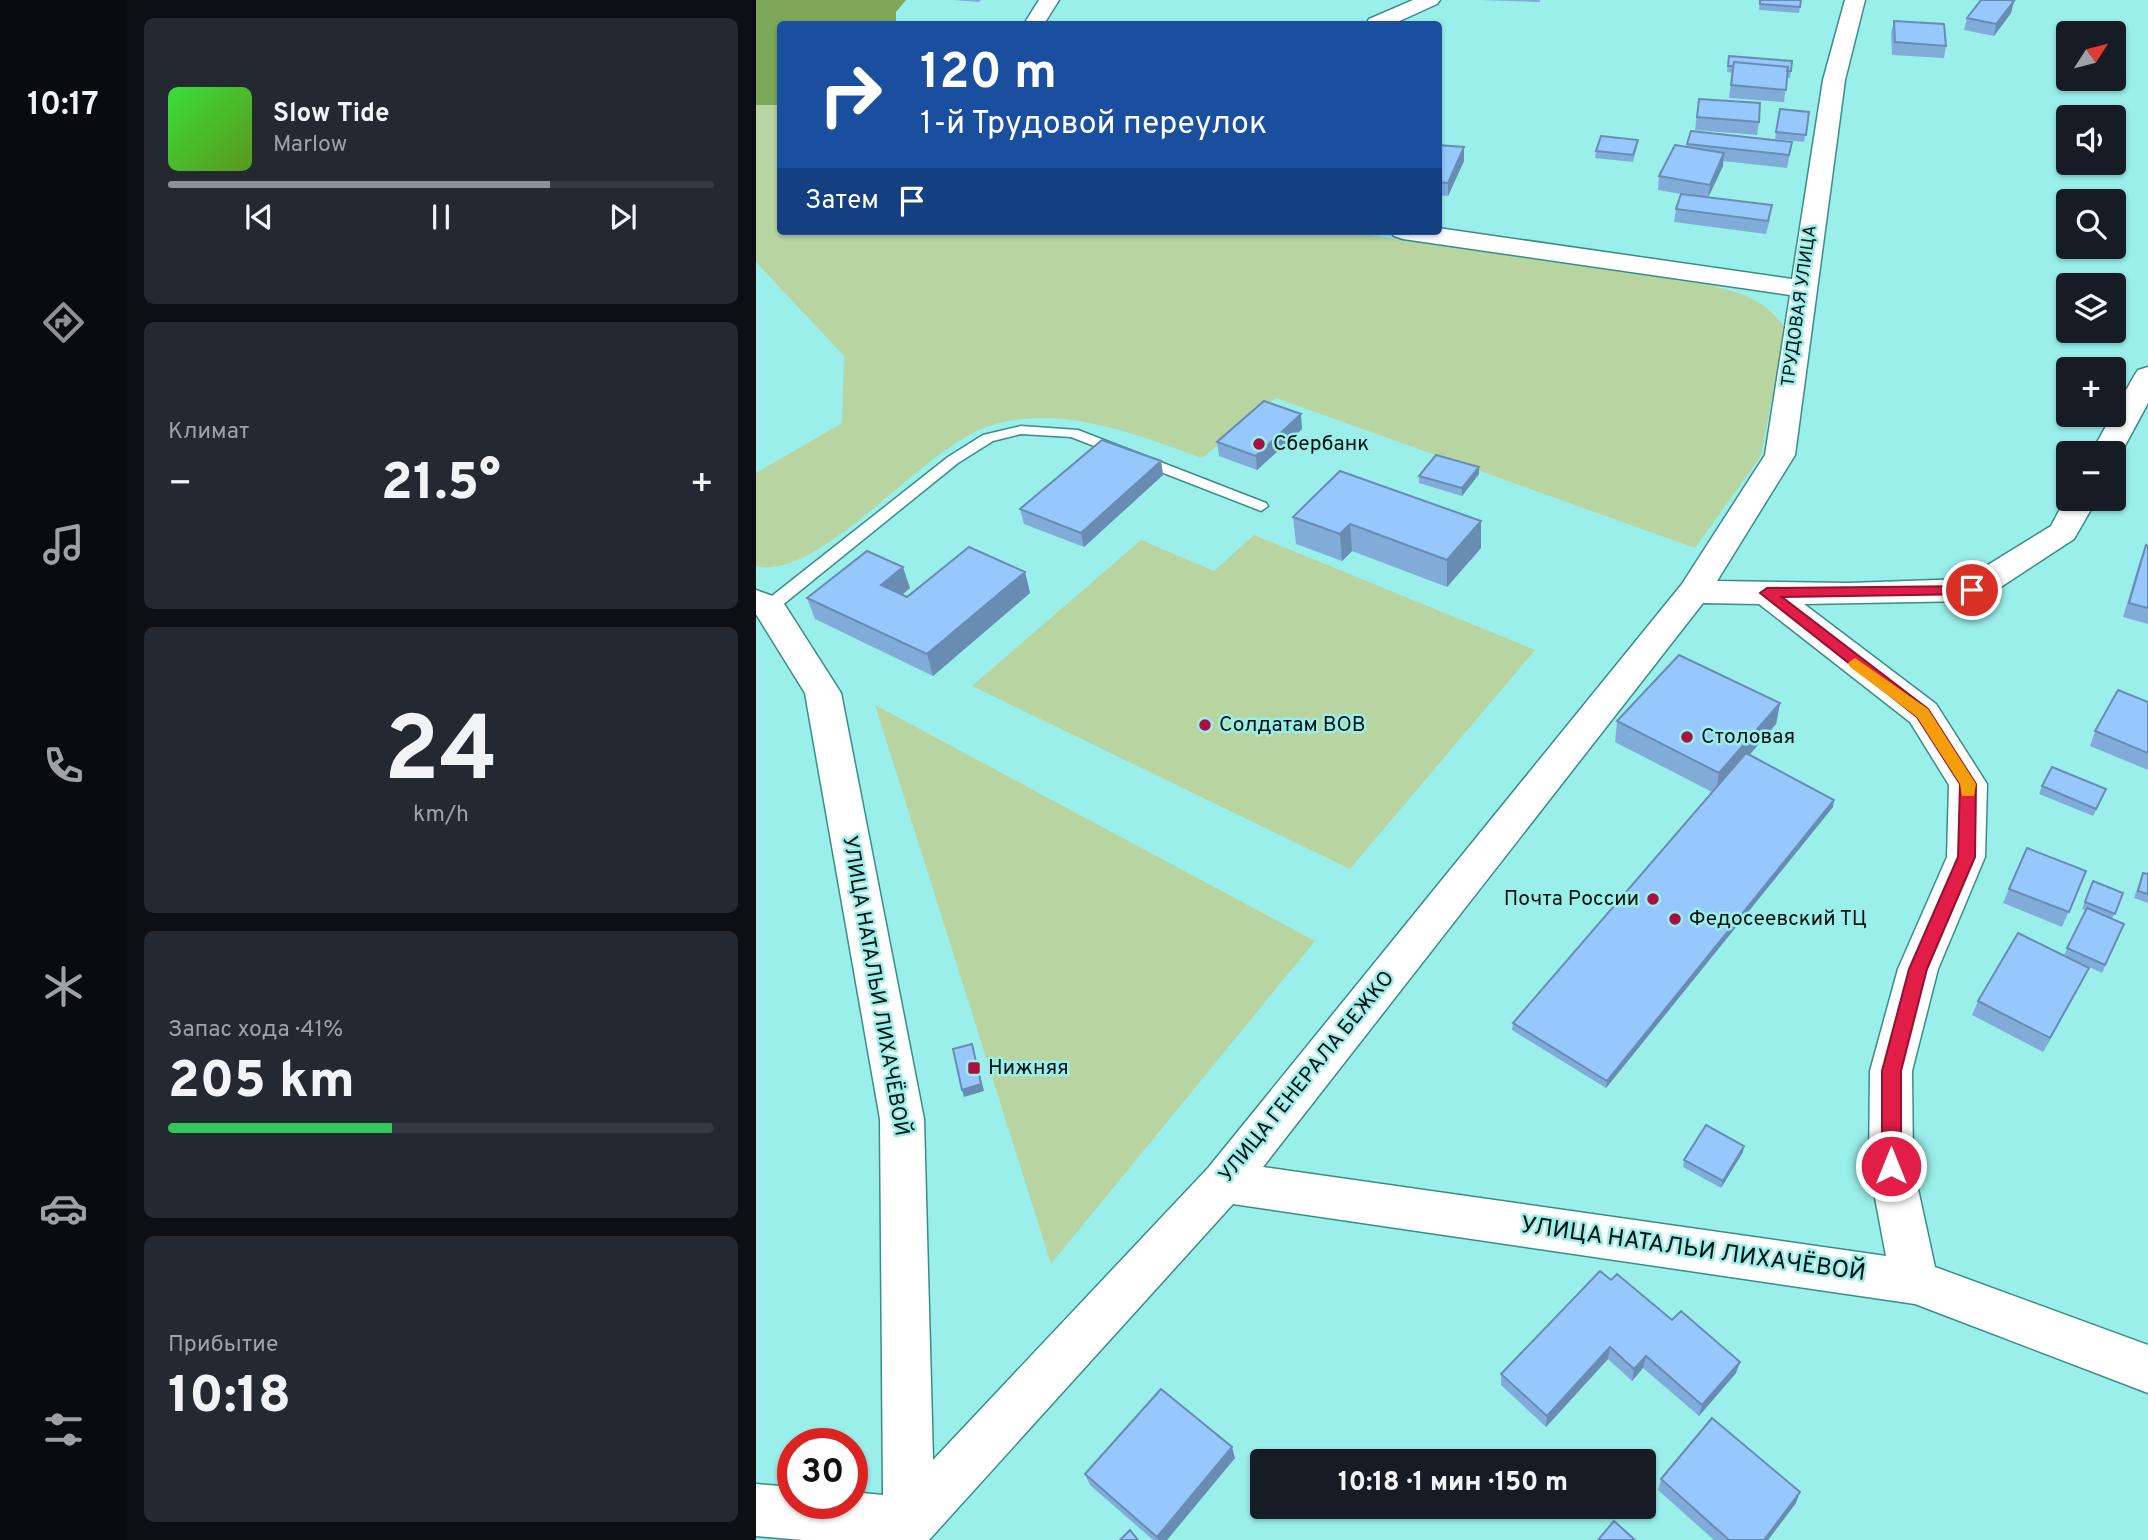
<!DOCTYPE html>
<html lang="ru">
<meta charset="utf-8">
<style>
:root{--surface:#171b24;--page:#242831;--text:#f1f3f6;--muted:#9ea1a6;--line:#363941;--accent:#8c9099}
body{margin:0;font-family:Overpass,sans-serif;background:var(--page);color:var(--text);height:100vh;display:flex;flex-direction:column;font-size:26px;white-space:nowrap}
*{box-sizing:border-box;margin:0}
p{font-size:23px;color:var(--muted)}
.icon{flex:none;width:38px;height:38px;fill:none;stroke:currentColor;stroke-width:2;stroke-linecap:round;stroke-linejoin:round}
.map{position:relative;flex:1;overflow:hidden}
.sheet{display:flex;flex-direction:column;gap:18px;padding:18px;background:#0d0f14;width:630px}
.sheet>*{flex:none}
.hud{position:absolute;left:21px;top:21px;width:665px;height:214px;border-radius:7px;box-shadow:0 2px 5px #0004;background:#1a4fa0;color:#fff;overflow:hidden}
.needle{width:46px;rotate:54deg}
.fabs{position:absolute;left:1300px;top:21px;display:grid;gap:14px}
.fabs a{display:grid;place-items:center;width:70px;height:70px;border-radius:7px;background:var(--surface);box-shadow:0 2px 5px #0004;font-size:35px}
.speed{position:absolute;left:21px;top:1428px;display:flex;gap:14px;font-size:35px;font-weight:700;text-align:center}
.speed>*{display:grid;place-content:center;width:91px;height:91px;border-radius:50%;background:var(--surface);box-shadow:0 2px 5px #0004;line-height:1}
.speed .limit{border:10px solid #d22;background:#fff;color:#111}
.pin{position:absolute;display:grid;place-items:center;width:60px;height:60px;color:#fff;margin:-30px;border:4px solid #fff;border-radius:50%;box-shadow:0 2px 7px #0007}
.me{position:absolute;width:77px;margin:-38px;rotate:0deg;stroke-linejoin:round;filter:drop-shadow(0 0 5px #0008)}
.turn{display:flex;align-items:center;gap:24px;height:147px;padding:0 28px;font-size:32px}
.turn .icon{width:91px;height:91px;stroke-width:2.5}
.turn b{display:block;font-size:49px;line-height:60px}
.then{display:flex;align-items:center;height:66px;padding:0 28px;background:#0003;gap:14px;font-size:26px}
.big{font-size:52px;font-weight:800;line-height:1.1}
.sheet .widget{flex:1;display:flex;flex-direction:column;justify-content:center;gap:10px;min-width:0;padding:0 24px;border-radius:10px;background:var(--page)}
.sheet .dial{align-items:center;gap:0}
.dial b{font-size:91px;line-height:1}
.song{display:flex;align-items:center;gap:21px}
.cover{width:84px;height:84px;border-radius:10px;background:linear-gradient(135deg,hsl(120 70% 55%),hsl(90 70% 35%))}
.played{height:7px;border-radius:4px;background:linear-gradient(90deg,var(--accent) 70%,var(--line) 70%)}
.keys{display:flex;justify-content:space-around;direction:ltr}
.heat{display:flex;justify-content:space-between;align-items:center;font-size:38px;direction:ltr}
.charge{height:10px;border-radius:5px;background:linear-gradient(90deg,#34c759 41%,var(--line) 0)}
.trip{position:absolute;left:494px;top:1449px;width:406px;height:70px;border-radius:7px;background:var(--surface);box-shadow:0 2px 5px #0004;font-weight:800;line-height:70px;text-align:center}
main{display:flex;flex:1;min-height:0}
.menu{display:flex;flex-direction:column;width:126px;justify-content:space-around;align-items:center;background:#090b0e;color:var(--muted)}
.menu .icon{width:49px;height:49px}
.menu .on{color:var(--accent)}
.menu b{font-size:32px;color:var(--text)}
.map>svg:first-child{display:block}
.green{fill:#b8d5a1}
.forest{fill:#7ea758}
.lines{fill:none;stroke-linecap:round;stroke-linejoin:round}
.lane-casing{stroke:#378d89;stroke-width:3}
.street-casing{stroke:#378d89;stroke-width:3}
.lane{fill:#fff;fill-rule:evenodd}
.street{fill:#fff;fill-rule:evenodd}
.wall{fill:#81acda}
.shaded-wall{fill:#698cb2}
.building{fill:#96c8fe;stroke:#698cb2;stroke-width:2}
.route{fill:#e11d48;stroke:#92132f;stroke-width:2}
.slow{fill:#f59e0b}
.poi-dot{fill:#a71041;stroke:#9aefea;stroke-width:2.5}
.labels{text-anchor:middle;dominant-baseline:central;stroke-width:5;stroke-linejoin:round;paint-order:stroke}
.far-street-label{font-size:18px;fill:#00100f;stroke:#9aefea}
.poi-label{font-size:21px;fill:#00100f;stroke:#9aefea;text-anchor:start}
.street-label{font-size:21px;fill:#00100f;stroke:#9aefea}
.near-street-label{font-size:24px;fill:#00100f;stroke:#9aefea}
</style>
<main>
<nav class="menu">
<b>10:17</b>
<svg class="icon on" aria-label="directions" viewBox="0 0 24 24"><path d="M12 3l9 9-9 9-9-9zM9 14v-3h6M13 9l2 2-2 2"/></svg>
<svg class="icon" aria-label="music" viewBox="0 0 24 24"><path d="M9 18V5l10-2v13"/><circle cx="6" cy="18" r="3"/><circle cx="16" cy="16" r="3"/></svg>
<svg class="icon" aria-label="phone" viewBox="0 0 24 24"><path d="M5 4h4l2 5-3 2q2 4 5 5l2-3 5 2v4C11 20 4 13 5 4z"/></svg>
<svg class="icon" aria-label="climate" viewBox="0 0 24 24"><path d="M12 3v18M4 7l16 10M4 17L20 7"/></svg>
<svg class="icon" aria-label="car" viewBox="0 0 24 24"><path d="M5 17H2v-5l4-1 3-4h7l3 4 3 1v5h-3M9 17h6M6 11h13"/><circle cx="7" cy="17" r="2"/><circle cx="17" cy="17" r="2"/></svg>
<svg class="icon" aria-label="filters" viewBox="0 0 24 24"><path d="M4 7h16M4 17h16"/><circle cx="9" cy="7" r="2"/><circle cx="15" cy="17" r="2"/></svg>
</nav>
<section class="sheet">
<div class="widget">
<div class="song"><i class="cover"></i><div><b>Slow Tide</b><p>Marlow</p></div></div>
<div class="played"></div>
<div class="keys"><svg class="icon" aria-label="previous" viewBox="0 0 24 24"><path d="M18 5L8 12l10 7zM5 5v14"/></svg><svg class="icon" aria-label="pause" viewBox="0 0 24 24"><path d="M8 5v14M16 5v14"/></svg><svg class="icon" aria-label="next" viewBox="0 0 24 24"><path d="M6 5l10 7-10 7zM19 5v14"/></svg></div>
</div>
<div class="widget"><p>Климат</p>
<div class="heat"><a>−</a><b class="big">21.5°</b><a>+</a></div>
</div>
<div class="widget dial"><b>24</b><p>km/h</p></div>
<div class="widget"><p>Запас хода · 41%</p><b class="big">205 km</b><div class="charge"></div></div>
<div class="widget"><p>Прибытие</p><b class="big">10:18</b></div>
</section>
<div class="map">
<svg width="1392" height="1540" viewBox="0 0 1392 1540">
<rect width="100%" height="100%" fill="#9aefea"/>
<path class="green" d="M0 105H24V231H584L931 281C968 288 1009 294 1029 329L1005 456 939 548 520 398 446 458C379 434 305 403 233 426 165 448 66 581 0 566V473L86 423 88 356 0 262Z
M498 535 779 650 594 869 216 686 385 540 458 571Z
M119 705 559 941 295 1264Z"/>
<path class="forest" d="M0 0H150L140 12V24H24V105H0Z"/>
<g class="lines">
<defs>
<path id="lane" d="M265 426 322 430 510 503 512 506 505 511 500 509 315 437 265 434 237 441 202 463 19 611H7L5 607 7 603 192 457 227 435Z"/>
<path id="street" d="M283 0H303L288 24H268Z
M657 0H684L681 4 637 24H610L613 19Z
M1089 0H1109L1089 80 1039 455 961 581 1093 583 1209 579 1295 526 1312 494V499H1341L1318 539 1228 598 1216 601 1048 604 1180 704 1231 784 1229 857 1182 969 1156 1071 1157 1166 1179 1267 1392 1345V1393L1159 1304 477 1204 173 1540H47L0 1536V1484L37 1487V1503H96V1492L127 1495 124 1119 49 693 0 614V590L25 599 85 693 168 1119 177 1460 452 1168 926 584 1009 455 1034 295 647 239 638 236 634 231H682V228L1036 279 1067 80ZM947 603 1003 604 1154 722 1193 785 1191 857 1142 969 1114 1071 1113 1166 1130 1256 507 1167Z
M1392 367V403L1365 453 1358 460V453H1335L1378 376 1382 370Z"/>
</defs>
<use href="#lane" class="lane-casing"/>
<use href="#street" class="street-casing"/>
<use href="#lane" class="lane"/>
<use href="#street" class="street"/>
</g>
<path class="wall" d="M197 0H225L223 2Z
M724 0H784V2Z
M1004 0H1045L1043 13 1003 10Z
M1258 1 1255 13 1238 36 1208 30 1211 18Z
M1138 21 1190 46 1188 58 1136 55 1135 33Z
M973 56 1036 61 1034 78H1031L1028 102 973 98 976 73 971 72Z
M943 99 1003 122 1001 135 939 130Z
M1024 109 1053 112 1048 142 1019 139Z
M882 140 881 147 877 162 839 158 840 151Z
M1036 142 1031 168 967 161V166L952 197 1014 219 1010 234 918 222 920 209 931 195 902 190 903 176 930 147 931 144Z
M682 145 708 147V161L692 196 682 195Z
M546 429 501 470 463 456 461 442Z
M405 461 407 475 328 547 268 524 264 509Z
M584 471 725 548 691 587 596 551 586 561 540 544 537 517Z
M723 474 706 496 663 483V476Z
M1390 545 1392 546V624L1367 617 1384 560Z
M269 572 274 593 177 676 59 619 51 598 154 588 146 595 151 597Z
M1392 702V770L1334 746 1339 731Z
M1024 703 1020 724 993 755 1077 807 850 1088 756 1030 757 1023 956 792 859 742 861 721Z
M1286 786 1347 797 1337 816 1283 794Z
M1330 871 1306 927 1247 903 1253 889Z
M1387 873 1392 874V903L1378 898 1384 880Z
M1337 881 1367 893 1356 919 1368 924 1346 973 1308 955 1329 910 1326 909Z
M1333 968 1326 982 1287 1052 1216 1015 1222 1001Z
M987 1152 965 1188 927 1167 928 1160Z
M855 1280 980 1373 943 1416 887 1368 876 1381 852 1359 790 1427 745 1385V1374Z
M479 1458 411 1540H397L334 1485 329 1474Z
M905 1479 1040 1503 1012 1540H958L902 1490Z"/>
<path class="shaded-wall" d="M1258 1 1255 13 1238 36 1240 24Z
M708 147V161L692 196V183Z
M968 153 967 166 952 198 954 185Z
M545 414 546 429 501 470 500 456Z
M405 461 407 475 328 547 325 533Z
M723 467V474L706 496V488Z
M725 521V548L691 587V560Z
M594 524 596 551 586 561 584 534Z
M147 567 154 588 132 606 125 585Z
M269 572 274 593 177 676 171 654Z
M1024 703 1020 724 960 794 963 773Z
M1078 800 1077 807 850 1088 851 1081Z
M1333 968 1326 982 1287 1052 1294 1038Z
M216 1044 228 1091 208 1097 206 1090Z
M988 1146 987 1152 965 1188 967 1181Z
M854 1347 852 1359 790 1427 791 1416Z
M890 1356 887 1368 876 1381 878 1369Z
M984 1362 980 1373 943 1416 946 1405Z
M476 1447 479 1458 411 1540H402L401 1537Z
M1044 1492 1040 1503 1012 1540H1008Z"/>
<path class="building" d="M1004 0H1045L1044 7 1004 4Z
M1225 0H1253L1258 1 1240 24 1211 18Z
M1138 21 1188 24 1190 46 1139 42Z
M973 56 1036 61 1035 71H1031L1032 67 978 62 977 66H972Z
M978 62 1032 67 1030 90 975 85Z
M943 99 1004 103 1003 122 941 117Z
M1024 109 1053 112 1050 135 1020 132Z
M935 131 1036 142 1033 155 931 144Z
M845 136 882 140 877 155 840 151Z
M682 145 708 147 692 183 682 182Z
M919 145 968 153 954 185 903 176Z
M925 194 1016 205 1012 221 920 209Z
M508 401 545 414 500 456 461 442Z
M346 440 405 461 325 533 264 509Z
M680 455 723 467 706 488 663 476Z
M584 471 725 521 691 560 594 524 584 534 537 517Z
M1390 545 1392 546V608L1373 603Z
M213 547 269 572 171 654 51 598 111 551 147 567 125 585 151 597Z
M923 655 1024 703 963 773 861 721Z
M1362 690 1392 702V753L1339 731Z
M990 753 1078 800 851 1081 757 1023Z
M1296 767 1350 789 1340 809 1286 786Z
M1271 848 1330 871 1313 912 1253 889Z
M1387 873 1392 874V894L1382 891Z
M1337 881 1367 893 1359 914 1329 902Z
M1331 908 1368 924 1349 965 1311 948Z
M1262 933 1333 968 1294 1038 1222 1001Z
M216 1044 225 1084 206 1090 197 1049Z
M950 1125 988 1146 967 1181 928 1160Z
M844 1271 855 1280 861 1274 916 1320 925 1311 984 1362 946 1405 890 1356 878 1369 854 1347 791 1416 745 1374Z
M405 1389 476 1447 401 1537 329 1474Z
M956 1418 1044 1492 1008 1540H973L905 1479Z
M858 1521 879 1540H842Z
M374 1530 382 1540H364Z"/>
<path class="route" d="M1216 586 1221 587V594L1026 597 1172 709 1220 784 1219 857 1171 969 1145 1071V1166L1142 1172 1135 1175 1129 1172 1126 1166V1071L1153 969 1202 857 1204 784 1161 717 1004 593 1011 588Z"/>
<path class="slow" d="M1099 658 1172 709 1220 784 1218 796H1206L1204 784 1161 717 1094 667 1092 663Z"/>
<g class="poi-dot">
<circle cx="503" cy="444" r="7"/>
<circle cx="449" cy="725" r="7"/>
<circle cx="931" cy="737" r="7"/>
<circle cx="897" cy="899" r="7"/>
<circle cx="919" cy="919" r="7"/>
<rect x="211" y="1061" width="14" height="14" rx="3.5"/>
</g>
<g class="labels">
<g class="far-street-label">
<text transform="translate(1044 306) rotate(-82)">ТРУДОВАЯ УЛИЦА</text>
</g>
<g class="poi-label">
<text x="517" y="444">Сбербанк</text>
<text x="463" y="725">Солдатам ВОВ</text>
<text x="945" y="737">Столовая</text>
<text x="883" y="899" text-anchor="end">Почта России</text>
<text x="933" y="919">Федосеевский ТЦ</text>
<text x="232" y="1068">Нижняя</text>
</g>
<g class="street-label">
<text transform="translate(119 986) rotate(80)">УЛИЦА НАТАЛЬИ ЛИХАЧЁВОЙ</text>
<text transform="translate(551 1077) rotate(-51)">УЛИЦА ГЕНЕРАЛА БЕЖКО</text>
</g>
<g class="near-street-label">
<text transform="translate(937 1250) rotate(8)">УЛИЦА НАТАЛЬИ ЛИХАЧЁВОЙ</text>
</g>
</g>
</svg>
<div class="fabs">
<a><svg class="needle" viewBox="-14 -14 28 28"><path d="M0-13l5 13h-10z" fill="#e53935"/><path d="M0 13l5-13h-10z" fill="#9ea1a6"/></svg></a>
<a><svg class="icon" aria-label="sound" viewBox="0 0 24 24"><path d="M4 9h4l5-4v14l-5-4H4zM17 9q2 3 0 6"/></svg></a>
<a><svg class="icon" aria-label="search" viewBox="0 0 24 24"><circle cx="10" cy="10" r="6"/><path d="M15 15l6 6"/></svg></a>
<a><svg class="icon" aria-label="layers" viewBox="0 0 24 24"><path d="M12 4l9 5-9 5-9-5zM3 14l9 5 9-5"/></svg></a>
<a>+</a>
<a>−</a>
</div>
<div class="speed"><div class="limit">30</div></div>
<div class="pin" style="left:1216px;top:590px;background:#d93025"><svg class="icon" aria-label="arrive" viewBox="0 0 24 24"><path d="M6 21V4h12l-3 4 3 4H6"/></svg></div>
<svg class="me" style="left:1135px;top:1166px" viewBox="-20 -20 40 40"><circle r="17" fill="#e11d48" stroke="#fff" stroke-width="3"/><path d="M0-11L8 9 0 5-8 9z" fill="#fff"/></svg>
<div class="trip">10:18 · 1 мин · 150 m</div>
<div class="hud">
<div class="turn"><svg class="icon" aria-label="right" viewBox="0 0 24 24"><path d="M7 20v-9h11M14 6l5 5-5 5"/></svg><div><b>120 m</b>1-й Трудовой переулок</div></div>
<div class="then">Затем<svg class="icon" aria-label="arrive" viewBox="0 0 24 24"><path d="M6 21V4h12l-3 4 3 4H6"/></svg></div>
</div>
</div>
</main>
